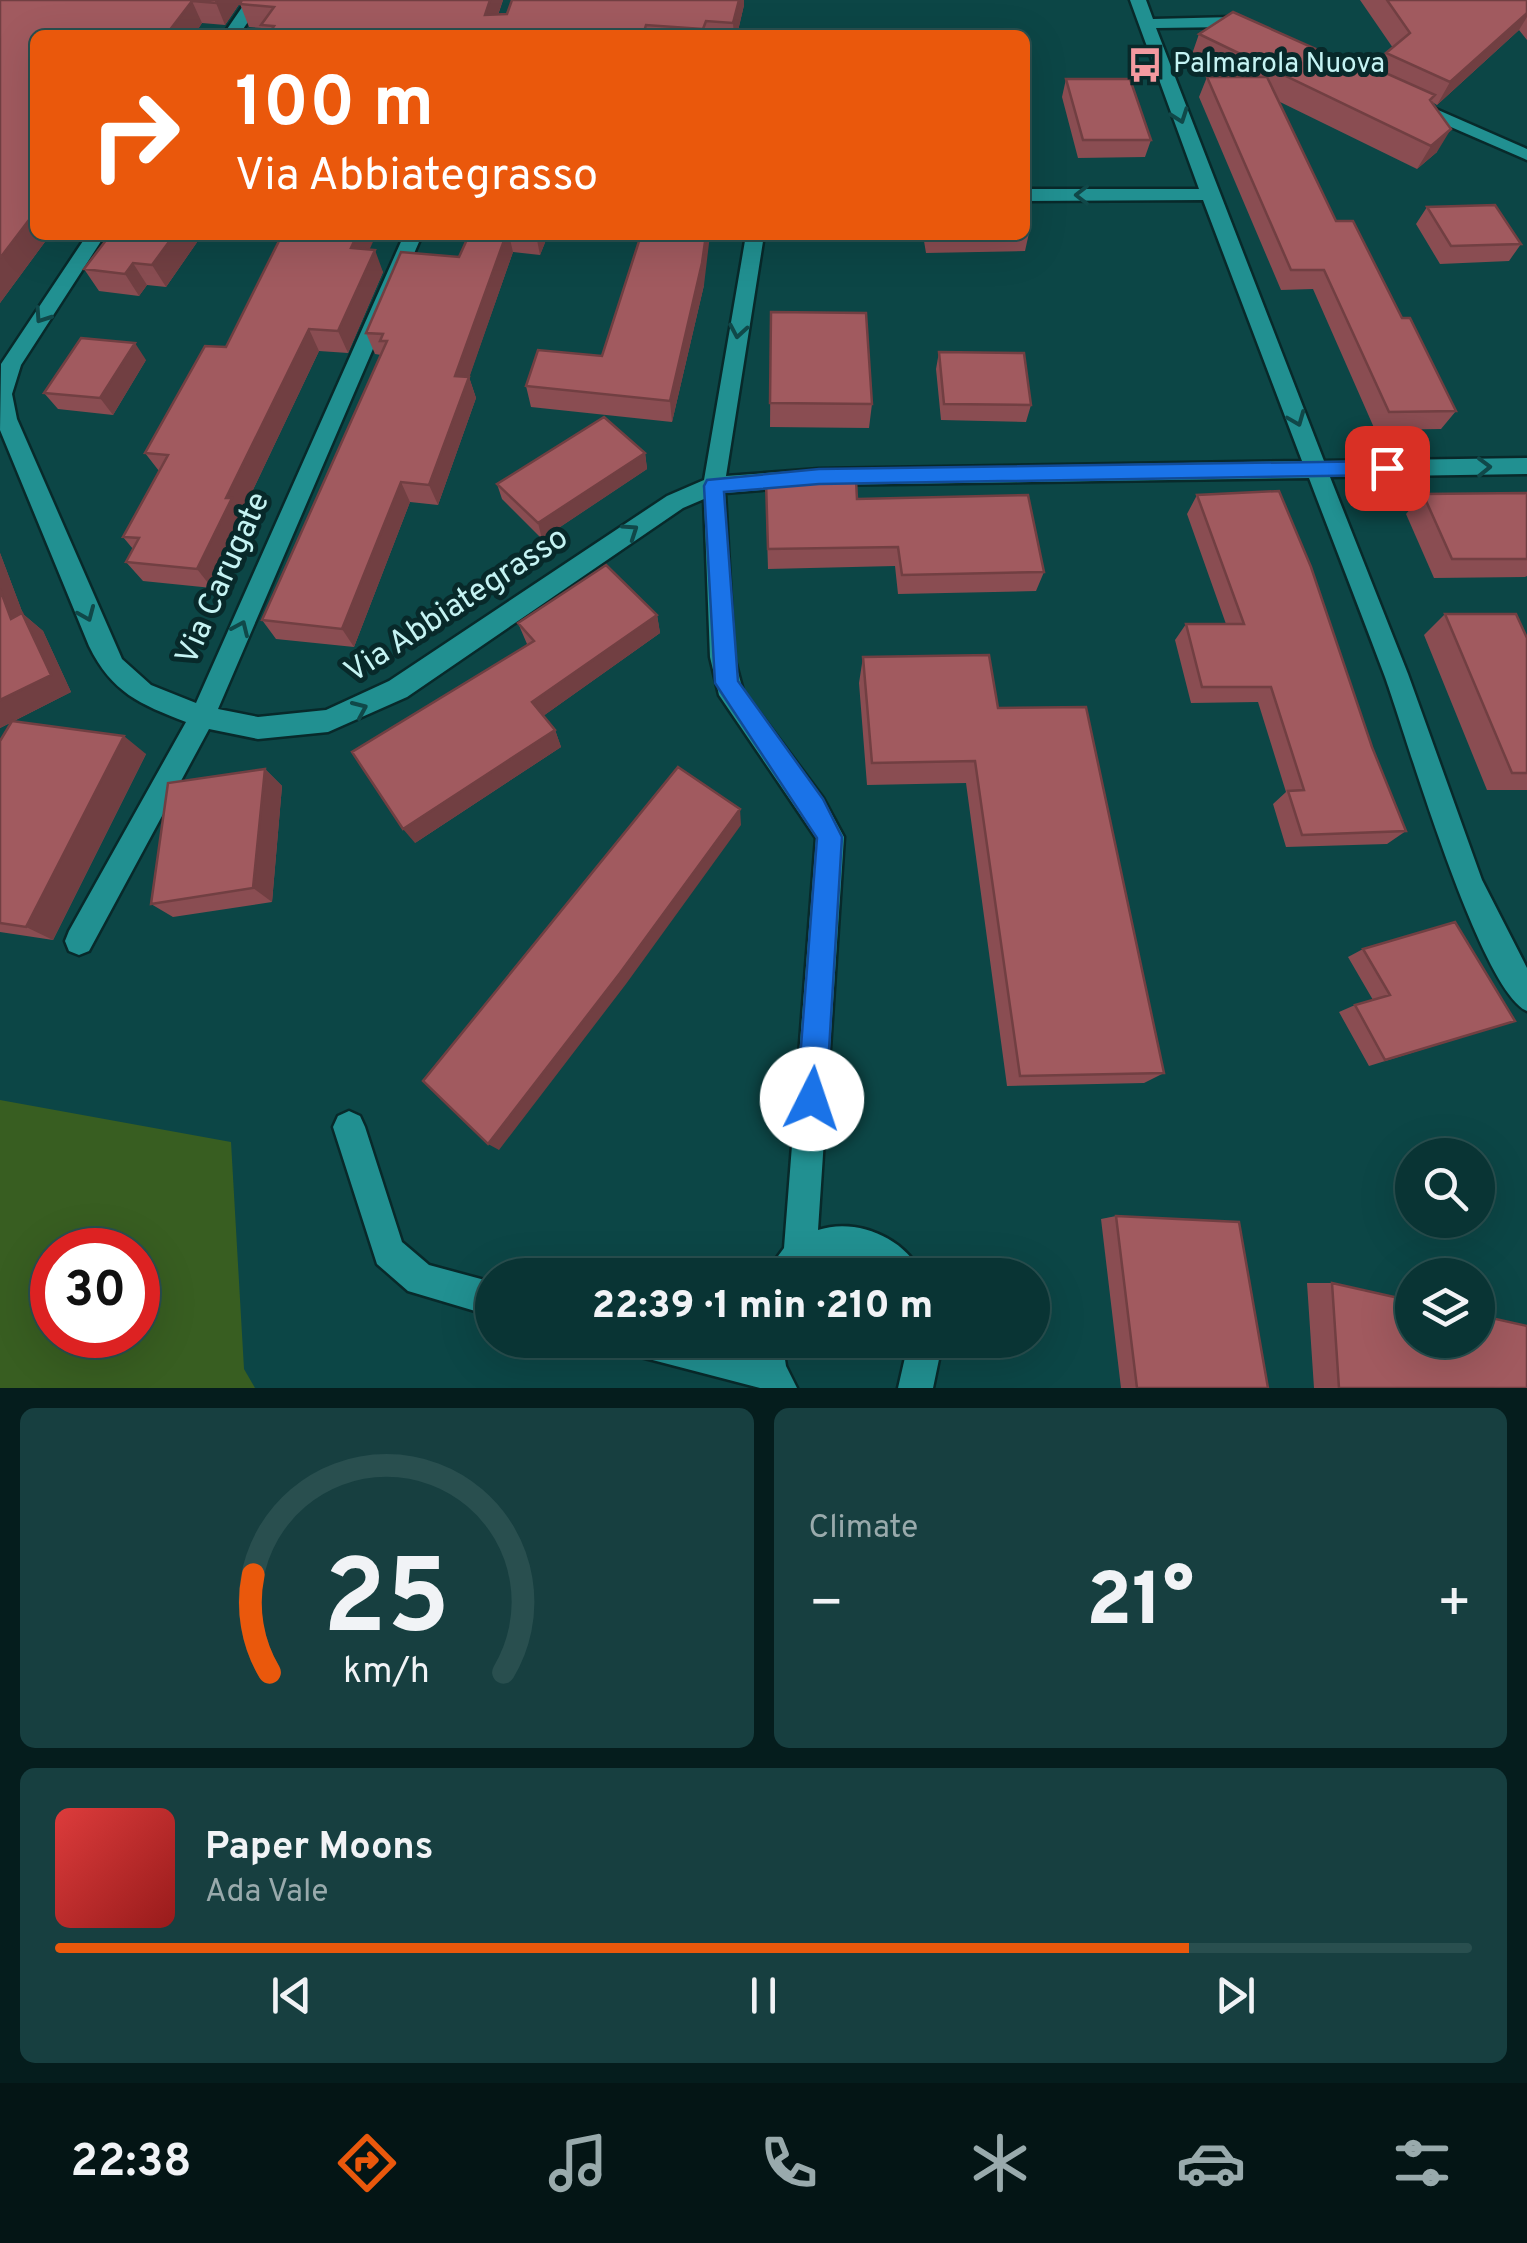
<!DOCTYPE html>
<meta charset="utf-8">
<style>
:root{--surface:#093434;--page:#173f40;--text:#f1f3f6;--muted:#99aaac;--line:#294f4f;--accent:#ea580c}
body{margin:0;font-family:Overpass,sans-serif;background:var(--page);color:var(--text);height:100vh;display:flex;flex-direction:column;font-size:38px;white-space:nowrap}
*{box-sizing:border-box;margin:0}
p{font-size:32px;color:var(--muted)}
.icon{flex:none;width:55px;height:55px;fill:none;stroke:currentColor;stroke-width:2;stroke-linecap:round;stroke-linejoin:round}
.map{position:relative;height:1388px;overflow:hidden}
.details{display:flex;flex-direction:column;gap:20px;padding:20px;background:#051d1d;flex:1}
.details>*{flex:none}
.top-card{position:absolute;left:30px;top:30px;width:1000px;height:210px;border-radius:15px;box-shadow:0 10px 40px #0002,0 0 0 2px var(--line);background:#ea580c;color:#fff;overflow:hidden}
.buttons{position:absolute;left:1395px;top:1138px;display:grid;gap:20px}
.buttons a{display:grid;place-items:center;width:100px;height:100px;border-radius:50%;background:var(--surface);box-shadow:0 10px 40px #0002,0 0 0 2px var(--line);font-size:50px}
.speed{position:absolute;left:30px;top:1228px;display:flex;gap:20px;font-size:50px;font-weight:700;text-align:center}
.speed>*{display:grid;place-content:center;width:130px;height:130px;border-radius:50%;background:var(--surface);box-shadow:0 10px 40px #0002,0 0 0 2px var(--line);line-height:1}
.speed .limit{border:15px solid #d22;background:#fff;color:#111}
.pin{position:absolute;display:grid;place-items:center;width:85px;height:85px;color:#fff;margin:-42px;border-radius:20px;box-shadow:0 5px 15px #0006}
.me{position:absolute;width:110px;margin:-55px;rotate:4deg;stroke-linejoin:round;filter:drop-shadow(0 0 8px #0008)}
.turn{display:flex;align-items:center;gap:35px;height:210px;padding:0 40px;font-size:45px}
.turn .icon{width:130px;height:130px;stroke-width:2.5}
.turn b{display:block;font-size:70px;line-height:85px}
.big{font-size:75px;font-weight:800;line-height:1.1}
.details .tile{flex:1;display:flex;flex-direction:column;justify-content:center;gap:15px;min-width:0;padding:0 35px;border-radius:15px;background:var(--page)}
.details .dial{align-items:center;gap:0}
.dial svg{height:260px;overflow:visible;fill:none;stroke:var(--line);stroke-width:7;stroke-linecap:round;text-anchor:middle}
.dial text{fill:var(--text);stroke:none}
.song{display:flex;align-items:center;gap:30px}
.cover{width:120px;height:120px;border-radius:15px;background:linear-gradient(135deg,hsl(0 70% 55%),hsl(0 70% 35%))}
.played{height:10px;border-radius:5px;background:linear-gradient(90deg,var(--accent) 80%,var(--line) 80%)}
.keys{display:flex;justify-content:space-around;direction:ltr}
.heat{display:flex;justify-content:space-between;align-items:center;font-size:55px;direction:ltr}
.details .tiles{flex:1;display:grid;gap:20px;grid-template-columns:1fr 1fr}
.tile:last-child{grid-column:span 2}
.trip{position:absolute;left:475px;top:1258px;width:575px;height:100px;border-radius:50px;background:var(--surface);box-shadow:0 10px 40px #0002,0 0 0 2px var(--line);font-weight:800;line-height:100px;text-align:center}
.menu{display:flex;height:160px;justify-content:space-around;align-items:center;background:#041515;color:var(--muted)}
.menu .icon{width:70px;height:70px}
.menu .selected{color:var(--accent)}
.menu b{font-size:45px;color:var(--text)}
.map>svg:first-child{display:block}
.green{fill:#385e21;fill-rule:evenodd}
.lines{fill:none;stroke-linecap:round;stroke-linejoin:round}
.minor-casing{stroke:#08292a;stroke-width:5}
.minor{fill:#219091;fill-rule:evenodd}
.wall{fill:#8a4d52}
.shaded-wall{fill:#713f42}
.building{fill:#a15a5f;stroke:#713f42;stroke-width:2.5}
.oneway{stroke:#104849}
.route{fill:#1a73e8;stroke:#114b97;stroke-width:2.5}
.labels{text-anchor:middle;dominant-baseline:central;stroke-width:10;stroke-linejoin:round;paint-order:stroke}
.far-poi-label{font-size:28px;fill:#c5f3f3;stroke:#08292a;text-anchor:start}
.street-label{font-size:32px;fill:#c5f3f3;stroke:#08292a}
</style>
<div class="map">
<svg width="1527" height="1388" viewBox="0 0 1527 1388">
<rect width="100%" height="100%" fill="#0c4646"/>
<path class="green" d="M0 1100 231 1142 244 1369 255 1388H0ZM52 1250H138V1335H52Z"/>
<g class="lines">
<defs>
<path id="minor" d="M247 0H263L239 35H223Z
M1130 0H1146L1153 19 1233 17 1257 29 1249 34 1231 27 1156 28 1324 461 1527 458V474L1330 477 1408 674 1482 880 1527 968V1011C1480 991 1406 735 1385 677 1360 610 1334 544 1309 478L819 485 725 493 734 657 743 691 823 798 844 837 818 1230C856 1217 906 1238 922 1275H882L866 1263 843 1258 819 1263 803 1275H764L784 1248 816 838 719 695 710 657 704 499 683 508 407 697 328 732 258 739 209 729 89 951 79 955 69 951 65 941 69 931 186 722C140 704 112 693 89 646L0 430 1 364 87 235H105L21 365 12 394 17 419 122 659 151 685 196 703 404 235H422L218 709 258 717 326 710 389 681 667 496 704 480 746 235H764L726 476 819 469 1302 461 1203 200 1025 201V189H1199Z
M1413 99 1527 149V160L1407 108V100Z
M349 1111 360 1116 365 1127 402 1242 429 1265 492 1282V1316L408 1291 377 1264 333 1127 338 1116Z
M624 1340H713L749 1349 748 1340H782L786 1366 797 1388H760L641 1357 629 1352Z
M909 1340H943L933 1388H898Z"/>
</defs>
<use href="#minor" class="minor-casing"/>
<use href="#minor" class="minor"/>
</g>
<path class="wall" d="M0 0H503L498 15 507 14 512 0H744V5L737 35H265L262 28 249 27 240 4 242 0 225 25 202 23 194 35H35V235H50L0 303Z
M1360 0H1527V40L1519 30 1437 105 1432 102 1437 152 1417 169 1278 101 1336 221 1402 318 1456 411 1441 429 1375 430 1313 289 1281 290 1199 97 1207 77H1231L1191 57 1199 34 1365 71 1378 69 1386 53 1393 48Z
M1066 79 1151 140 1145 157 1078 158 1062 97Z
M1427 207 1521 244 1509 261 1440 264 1416 224Z
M1025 218 1029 233 1025 251 926 253 923 235H1025Z
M110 235H202L166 287 147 285 139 296 99 291 84 269Z
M469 235H548L540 255 513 252 469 377 476 398 438 505 410 502 354 647 276 639 262 620 381 355 375 354 366 333 459 257Z
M369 250 383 272 348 353 319 351 242 513 246 518 212 588 143 581 126 562 133 549 123 537 159 471 145 453 226 347Z
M704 285 672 422 531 407 526 386 602 356Z
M771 312 872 404 869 428 770 427Z
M939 352 1031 405 1026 422 941 420 936 369Z
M146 360 113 415 58 409 44 393Z
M645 453 647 469 542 539 502 499 497 484Z
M1527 493V576L1525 577 1434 578 1406 514 1423 494Z
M1197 495 1372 747 1406 831 1387 844 1286 847 1273 804 1286 792 1258 702 1191 703 1175 640 1186 624H1226L1187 514Z
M857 499 1044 572 1036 591 898 594 895 566 768 569 766 502Z
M0 553 23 614 43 631 71 692 14 721 146 754 53 940 0 932V741L10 723 0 728Z
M1445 614 1527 638V790H1487L1424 635Z
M657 615 660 633 543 716 555 730 561 747 415 843 527 644 518 623Z
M863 657 998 708 1164 1073 1144 1083 1007 1086 966 783 867 785 859 683Z
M265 769 282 786 272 902 173 917 151 904Z
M1363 949 1515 1021 1369 1066 1339 1012 1355 1005 1373 1000 1348 957Z
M1116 1216 1268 1388H1121L1101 1219Z
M1307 1283H1332L1527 1388H1314Z"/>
<path class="shaded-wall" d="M217 0H242L225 25 216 3Z
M490 0H503L491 35 485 15Z
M739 0H744V5L737 35H734L733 23Z
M192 1 202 23 194 35H166Z
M1527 13V17L1519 30 1437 105 1450 82Z
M1451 129 1437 152 1417 169 1431 146Z
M35 212V235H50L0 303V258Z
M174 235H202L166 287 152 265Z
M357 235H376L360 271 351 248Z
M506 235H509L513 252 467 384 469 377 476 398 438 505 429 485 455 376Z
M536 235H548L540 255Z
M706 235H710L704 285 672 422 670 401Z
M375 250 383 272 348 353 338 331Z
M133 263 147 285 139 296 125 274Z
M309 329 319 351 242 513 246 518 212 588 197 569 226 498Z
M135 343 146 360 113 415 100 398Z
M645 453 647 469 542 539 538 523Z
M401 482 410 502 354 647 342 629Z
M0 553 23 614 43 631 71 692 0 728V700L11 619 0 589Z
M657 615 660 633 539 719 532 702Z
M555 730 561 747 415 843 403 829Z
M124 736 146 754 53 940 26 927Z
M265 769 282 786 272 902 253 888Z
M740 809 741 825 626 984 499 1150 488 1144Z"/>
<path class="building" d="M0 0H217L216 3 192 1 166 35H35V212L0 258Z
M242 0H490L485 15 507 14 512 0H739L733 23 706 21 703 29 646 25 643 35H268L274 26 261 25 274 7 240 4Z
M1387 0H1527V13L1450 82 1386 53 1410 33Z
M1233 12 1365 71 1370 66 1435 95 1430 100 1451 129 1431 146 1199 34Z
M1207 77H1267L1336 221H1353L1402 318H1410L1456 411 1389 412 1324 270H1291Z
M1066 79H1130L1151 140H1083Z
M1495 205 1521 244 1451 246 1427 207Z
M110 235H174L152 265 133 263 125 274 84 269Z
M282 235H357L351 248 375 250 338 331 309 329 226 498H232L197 569 126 562 139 538 123 537 168 455 145 453 205 346 226 347Z
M469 235H506L455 376 469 377 429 485 401 482 342 629 262 620 387 341H380L383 334 366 333 401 252 459 257Z
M641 235H706L702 263 670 401 526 386 538 350 602 356Z
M771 312 866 313 872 404 770 403Z
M81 338 135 343 100 398 44 393Z
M939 352 1024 353 1031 405 944 404Z
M604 417 645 453 538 523 497 484Z
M856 480 857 499 1028 495 1044 572 902 575 898 547 768 549 766 481Z
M1279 491 1311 567 1372 747 1406 831 1302 835 1288 791 1304 790 1271 687H1202L1186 624H1244L1197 495Z
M1527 493V559H1452L1423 494Z
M606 565 657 615 532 702 555 730 403 829 352 752 534 641 518 623Z
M0 589 11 619 22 613 51 675 0 700Z
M1445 614H1516L1527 638V773H1512Z
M989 655 998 708 1086 707 1164 1073 1020 1076 975 761 872 763 863 657Z
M12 721 124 736 26 927 0 923V741Z
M678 767 740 809 620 973 488 1144 423 1081Z
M265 769 253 888 151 904 168 783Z
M1455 922 1515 1021 1385 1060 1355 1005 1390 995 1363 949Z
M1116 1216 1239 1222 1268 1388H1137Z
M1332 1283 1412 1301V1340H1478V1315L1527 1326V1388H1339Z"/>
<defs><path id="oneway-chevron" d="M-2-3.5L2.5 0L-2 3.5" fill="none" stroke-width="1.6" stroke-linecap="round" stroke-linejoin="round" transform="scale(2.5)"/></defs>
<g class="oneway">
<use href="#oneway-chevron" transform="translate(1180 116) rotate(70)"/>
<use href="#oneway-chevron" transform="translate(1082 195) rotate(180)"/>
<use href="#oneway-chevron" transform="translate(42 316) rotate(124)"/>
<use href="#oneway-chevron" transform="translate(738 331) rotate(100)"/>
<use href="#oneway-chevron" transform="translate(1297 419) rotate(68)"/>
<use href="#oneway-chevron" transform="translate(1484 467) rotate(-1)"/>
<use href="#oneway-chevron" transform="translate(631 531) rotate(-34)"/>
<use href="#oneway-chevron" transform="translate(87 614) rotate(67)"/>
<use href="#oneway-chevron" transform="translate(241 628) rotate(-66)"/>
<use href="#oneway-chevron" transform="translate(360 709) rotate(-24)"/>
</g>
<path class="route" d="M1387 461 1397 468 1387 475 819 484 724 492 738 681 823 799 842 837 826 1099 821 1109 812 1113 802 1109 797 1099 817 838 715 683 704 486 707 480 819 469Z"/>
<defs>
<symbol id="bus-bare" viewBox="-9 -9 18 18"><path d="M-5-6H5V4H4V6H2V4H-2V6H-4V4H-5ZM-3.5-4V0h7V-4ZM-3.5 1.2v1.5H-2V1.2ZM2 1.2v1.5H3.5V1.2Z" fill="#f49aa0" stroke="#08292a" stroke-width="2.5" paint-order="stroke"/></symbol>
</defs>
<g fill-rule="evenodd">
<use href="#bus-bare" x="1120" y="40" width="50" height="50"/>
</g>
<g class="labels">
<g class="far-poi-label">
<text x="1173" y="65">Palmarola Nuova</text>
</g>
<g class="street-label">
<text transform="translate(224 579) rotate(-66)">Via Carugate</text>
<text transform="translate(457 606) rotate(-33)">Via Abbiategrasso</text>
</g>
</g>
</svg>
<div class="buttons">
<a><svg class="icon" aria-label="search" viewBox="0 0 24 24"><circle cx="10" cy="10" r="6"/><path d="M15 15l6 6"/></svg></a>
<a><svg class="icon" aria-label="layers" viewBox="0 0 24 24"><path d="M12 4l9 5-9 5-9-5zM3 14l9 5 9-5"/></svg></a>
</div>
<div class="speed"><div class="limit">30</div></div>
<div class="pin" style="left:1387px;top:468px;background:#d93025"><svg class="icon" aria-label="arrive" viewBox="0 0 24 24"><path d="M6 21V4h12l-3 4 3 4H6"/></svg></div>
<svg class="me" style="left:812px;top:1099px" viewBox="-20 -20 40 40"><circle r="19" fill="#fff"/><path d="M0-13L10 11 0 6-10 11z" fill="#1a73e8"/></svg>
<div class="trip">22:39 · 1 min · 210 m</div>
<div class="top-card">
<div class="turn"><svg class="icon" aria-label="right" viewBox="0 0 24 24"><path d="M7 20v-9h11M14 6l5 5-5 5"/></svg><div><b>100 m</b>Via Abbiategrasso</div></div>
</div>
</div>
<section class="details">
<div class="tiles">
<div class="tile dial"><svg viewBox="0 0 100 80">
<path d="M14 69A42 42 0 1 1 86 69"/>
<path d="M14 69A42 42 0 0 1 9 39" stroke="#ea580c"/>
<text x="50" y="56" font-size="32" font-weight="700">25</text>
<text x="50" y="72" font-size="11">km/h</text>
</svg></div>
<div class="tile"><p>Climate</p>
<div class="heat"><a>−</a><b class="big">21°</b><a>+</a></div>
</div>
<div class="tile">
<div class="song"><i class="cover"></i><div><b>Paper Moons</b><p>Ada Vale</p></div></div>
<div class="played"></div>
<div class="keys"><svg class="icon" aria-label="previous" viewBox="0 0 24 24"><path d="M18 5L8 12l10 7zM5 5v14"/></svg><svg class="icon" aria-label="pause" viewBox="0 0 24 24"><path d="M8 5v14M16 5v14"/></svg><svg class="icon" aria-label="next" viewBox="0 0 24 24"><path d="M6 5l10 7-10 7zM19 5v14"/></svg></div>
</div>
</div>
</section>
<nav class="menu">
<b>22:38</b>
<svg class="icon selected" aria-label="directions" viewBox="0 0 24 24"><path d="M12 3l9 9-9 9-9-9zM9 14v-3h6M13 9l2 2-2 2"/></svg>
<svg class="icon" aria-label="music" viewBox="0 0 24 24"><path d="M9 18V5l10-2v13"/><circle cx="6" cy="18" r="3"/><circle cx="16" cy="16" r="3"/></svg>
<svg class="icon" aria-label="phone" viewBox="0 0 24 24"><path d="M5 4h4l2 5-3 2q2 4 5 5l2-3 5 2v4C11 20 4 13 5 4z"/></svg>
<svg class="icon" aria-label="climate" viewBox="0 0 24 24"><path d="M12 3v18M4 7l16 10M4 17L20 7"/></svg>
<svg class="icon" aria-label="car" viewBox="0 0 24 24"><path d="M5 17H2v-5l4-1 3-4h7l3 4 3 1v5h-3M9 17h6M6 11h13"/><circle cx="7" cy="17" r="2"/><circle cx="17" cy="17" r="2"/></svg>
<svg class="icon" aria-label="filters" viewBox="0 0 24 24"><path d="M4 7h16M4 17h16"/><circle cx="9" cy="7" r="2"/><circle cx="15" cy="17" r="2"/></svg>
</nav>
